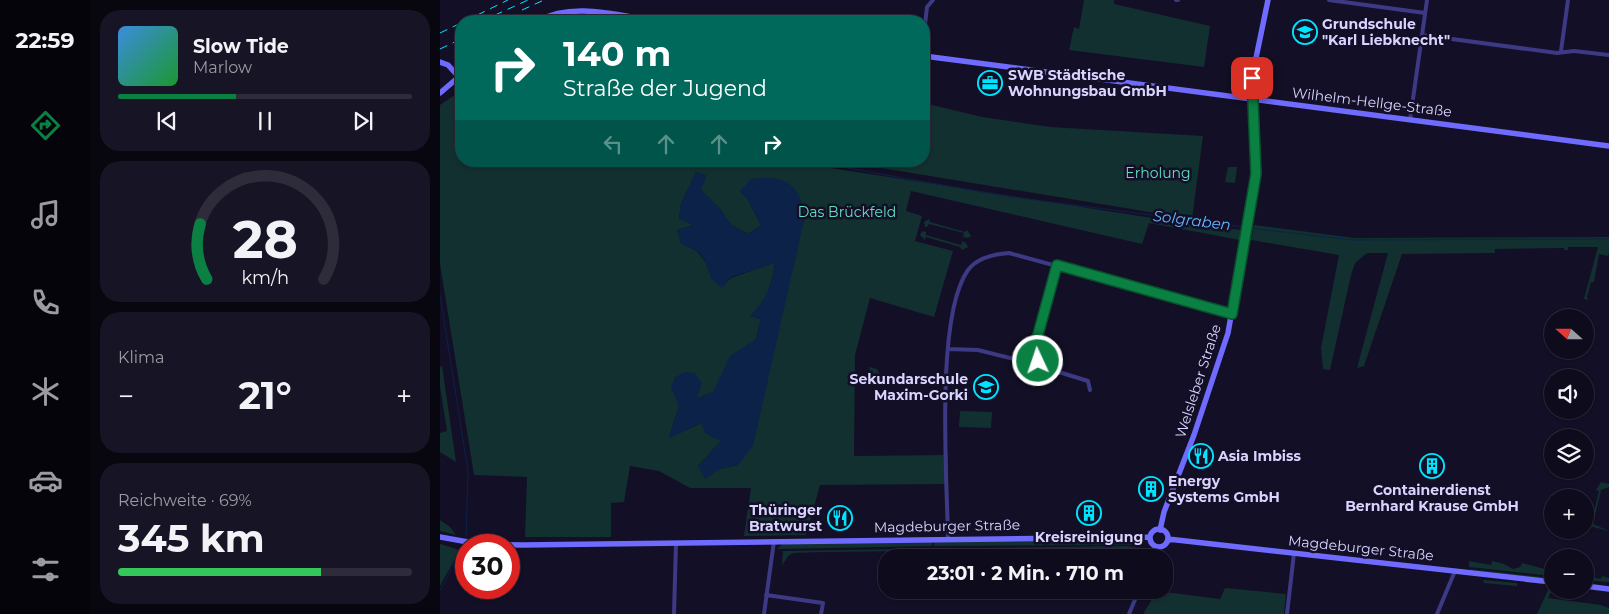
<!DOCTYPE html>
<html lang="de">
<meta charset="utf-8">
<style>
:root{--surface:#0e0b1c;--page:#171425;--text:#f1f3f6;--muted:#9b9ba3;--line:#2e2b3b;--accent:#0b8043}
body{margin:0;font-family:Montserrat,sans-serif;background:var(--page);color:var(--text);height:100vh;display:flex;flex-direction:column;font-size:19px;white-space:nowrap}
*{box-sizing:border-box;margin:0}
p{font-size:16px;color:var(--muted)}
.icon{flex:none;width:28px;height:28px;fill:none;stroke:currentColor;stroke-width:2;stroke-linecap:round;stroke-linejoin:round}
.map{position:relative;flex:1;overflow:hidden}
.side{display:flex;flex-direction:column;gap:10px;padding:10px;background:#08060f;width:350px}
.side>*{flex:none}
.guide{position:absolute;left:15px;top:15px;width:475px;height:152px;border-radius:20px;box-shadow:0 1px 4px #0004,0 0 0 1px var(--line);background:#00695c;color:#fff;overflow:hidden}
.needle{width:32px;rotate:291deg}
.buttons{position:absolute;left:1104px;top:309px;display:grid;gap:10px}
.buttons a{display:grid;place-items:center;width:50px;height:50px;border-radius:50%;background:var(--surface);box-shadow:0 1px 4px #0004,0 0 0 1px var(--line);font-size:25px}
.speed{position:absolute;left:15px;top:534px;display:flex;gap:10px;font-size:25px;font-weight:700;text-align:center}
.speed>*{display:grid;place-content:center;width:65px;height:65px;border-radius:50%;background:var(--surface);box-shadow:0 1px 4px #0004,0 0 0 1px var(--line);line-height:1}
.speed .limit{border:8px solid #d22;background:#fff;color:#111}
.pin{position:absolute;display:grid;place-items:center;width:42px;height:42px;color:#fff;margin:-21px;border-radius:10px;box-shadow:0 2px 8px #0006}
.me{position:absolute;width:55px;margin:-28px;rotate:357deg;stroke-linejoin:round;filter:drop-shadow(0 0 4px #0008)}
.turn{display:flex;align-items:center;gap:18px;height:105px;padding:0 25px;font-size:22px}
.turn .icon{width:65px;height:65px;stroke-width:2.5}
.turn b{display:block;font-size:35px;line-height:42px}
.lanes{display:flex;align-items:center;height:48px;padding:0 25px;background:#0003;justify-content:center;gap:25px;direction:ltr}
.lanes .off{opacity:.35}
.big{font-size:38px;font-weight:700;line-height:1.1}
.side .tile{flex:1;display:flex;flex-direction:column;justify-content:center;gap:8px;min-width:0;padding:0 18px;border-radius:20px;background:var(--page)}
.side .dial{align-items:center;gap:0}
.dial svg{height:130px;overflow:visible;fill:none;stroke:var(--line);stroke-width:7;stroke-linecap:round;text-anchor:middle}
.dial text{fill:var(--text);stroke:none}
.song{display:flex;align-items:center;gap:15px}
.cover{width:60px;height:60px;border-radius:8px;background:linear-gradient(135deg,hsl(210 70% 55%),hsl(130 70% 35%))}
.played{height:5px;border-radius:2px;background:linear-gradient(90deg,var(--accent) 40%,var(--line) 40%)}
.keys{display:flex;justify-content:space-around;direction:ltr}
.heat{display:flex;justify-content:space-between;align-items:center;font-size:28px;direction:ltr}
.charge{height:8px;border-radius:4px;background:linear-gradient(90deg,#34c759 69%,var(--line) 0)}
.trip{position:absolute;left:438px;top:549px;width:295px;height:50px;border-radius:20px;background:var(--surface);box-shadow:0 1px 4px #0004,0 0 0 1px var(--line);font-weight:700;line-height:50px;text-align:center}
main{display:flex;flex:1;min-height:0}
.menu{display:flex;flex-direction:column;width:90px;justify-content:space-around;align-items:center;background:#06040b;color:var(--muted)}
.menu .icon{width:35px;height:35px}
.menu .selected{color:var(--accent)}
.menu b{font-size:22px;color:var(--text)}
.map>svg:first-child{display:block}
.green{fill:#12302f;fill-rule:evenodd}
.water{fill:#0c2248}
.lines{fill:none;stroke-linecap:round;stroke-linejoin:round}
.stream{stroke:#0c2248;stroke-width:1}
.street{stroke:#3d3a85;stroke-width:4}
.secondary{stroke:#6f6bff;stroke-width:5.5}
.rail{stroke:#00e5ff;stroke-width:1;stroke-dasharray:8 6;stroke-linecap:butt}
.route-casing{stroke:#07532c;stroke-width:12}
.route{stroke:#0b8043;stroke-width:9}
.labels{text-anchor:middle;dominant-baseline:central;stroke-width:5;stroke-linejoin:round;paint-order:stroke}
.poi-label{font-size:14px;font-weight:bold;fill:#d9d4ff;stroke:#130f26;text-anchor:start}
.street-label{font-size:14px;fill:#d9d4ff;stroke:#130f26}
.park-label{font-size:14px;fill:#5fe0c0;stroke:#130f26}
.water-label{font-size:15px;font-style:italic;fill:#62b6ff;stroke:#130f26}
</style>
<main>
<nav class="menu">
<b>22:59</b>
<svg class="icon selected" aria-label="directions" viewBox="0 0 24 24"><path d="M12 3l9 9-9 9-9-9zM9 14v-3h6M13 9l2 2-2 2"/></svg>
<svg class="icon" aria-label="music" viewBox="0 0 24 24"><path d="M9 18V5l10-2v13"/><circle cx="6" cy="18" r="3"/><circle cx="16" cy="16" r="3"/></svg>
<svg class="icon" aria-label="phone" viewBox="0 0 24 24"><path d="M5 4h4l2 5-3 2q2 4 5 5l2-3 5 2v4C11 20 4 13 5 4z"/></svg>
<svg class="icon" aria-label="climate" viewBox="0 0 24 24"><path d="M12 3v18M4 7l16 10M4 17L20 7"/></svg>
<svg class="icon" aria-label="car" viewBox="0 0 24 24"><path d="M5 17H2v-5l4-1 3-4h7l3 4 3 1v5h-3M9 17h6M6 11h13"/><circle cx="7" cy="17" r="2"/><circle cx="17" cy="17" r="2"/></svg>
<svg class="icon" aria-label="filters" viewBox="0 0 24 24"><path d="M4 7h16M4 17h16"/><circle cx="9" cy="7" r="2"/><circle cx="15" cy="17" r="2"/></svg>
</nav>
<section class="side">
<div class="tile">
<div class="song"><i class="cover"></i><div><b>Slow Tide</b><p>Marlow</p></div></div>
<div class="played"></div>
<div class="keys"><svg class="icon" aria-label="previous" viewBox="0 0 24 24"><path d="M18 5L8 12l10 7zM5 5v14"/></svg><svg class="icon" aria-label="pause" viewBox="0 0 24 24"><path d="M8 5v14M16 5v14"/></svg><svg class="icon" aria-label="next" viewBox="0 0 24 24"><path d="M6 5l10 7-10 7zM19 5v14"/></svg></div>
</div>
<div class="tile dial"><svg viewBox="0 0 100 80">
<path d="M14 69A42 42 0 1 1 86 69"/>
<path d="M14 69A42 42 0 0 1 10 35" stroke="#0b8043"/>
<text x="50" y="56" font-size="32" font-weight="700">28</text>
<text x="50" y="72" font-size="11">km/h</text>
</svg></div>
<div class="tile"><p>Klima</p>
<div class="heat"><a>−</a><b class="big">21°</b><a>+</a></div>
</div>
<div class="tile"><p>Reichweite · 69%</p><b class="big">345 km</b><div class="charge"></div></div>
</section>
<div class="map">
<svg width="1169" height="614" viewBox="0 0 1169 614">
<rect width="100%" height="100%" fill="#130f26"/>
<path class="green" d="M644 0H674V4L770 26 764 67 629 50 634 27 639 29Z
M19 92H21V161H378V166L751 224 802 230 800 240 709 223 702 244 471 191 466 211 482 216 475 241 513 251 494 317 430 298 415 355 414 456 508 455V484L380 485 366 535 304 536 311 488H250L219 471 190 466 184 502 171 503V537H85L87 477 34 475 0 264V105ZM256 172 261 190 280 209 291 225 308 234 321 225 307 198 300 191 365 216 298 465 279 469 258 466 281 441 261 423 229 438 239 406 273 392 316 339 321 319 311 316C327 298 332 287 335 262L291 278 282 287 272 279 266 263 257 251 242 244 237 230 254 225 239 218 241 204Z
M484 103 542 117 610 127 763 136 752 219 399 161H484Z
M788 167H797L795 183 785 182Z
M489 219 490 222 525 232 527 230 531 236 528 238 523 237 524 233 489 224 487 227H485L484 222Z
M814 225 914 238 1169 237V253L1168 256 1159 254 1154 282H1151L1147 297 1148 300 1144 299 1158 247H1128V250H1124V248L1055 249V253H1050L962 254 924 366 917 368 948 253H927L915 263 911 275 890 370 883 369 881 348 899 255 811 240Z
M482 231 486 232V235L521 245 522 241 526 243 528 247 522 250 520 247 486 237 485 240 480 235Z
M2 366 16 462 0 452V433L7 431 0 386V367Z
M429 367 437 369 444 382 433 385Z
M520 411 552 412 551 428 519 427Z
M1161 482 1169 484V487L1161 490 1153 524 1169 531 1149 526 1148 529 1147 527V524H1151L1159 491 1156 490Z
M0 520 10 527 16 535 0 531Z
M701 540 699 545 494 546V541Z
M493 541 492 546 337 549 343 544Z
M0 544 20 550 0 586Z
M686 546 702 548 711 555V557L699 548 384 552 354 553 349 555 342 565 343 551Z
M1029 561 1051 565 1052 561 1064 564 1073 569 1080 567 1082 563 1112 571V576L1029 567Z
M1030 569 1112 578V580L1031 570Z
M1145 575 1161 579 1162 576 1169 578V582L1145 580Z
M1043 580 1077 583V586L1044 583Z
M785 588 846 594 844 614H703L717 591 780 599Z
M1109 588 1112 590 1108 598 1161 605 1169 608V614H1097Z"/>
<path class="water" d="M256 172 267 175 261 190 280 209 291 225 308 234 321 225 307 198 300 191 311 179C344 175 359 182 365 216L313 446 298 465 279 469 265 479 258 466 281 441 266 434 261 423 229 438 239 406 231 387 235 377 245 372 254 373 262 383 257 398 273 392 290 356 316 339 321 319 310 316C326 299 332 286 335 263L291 277 282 288 272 279 266 263 258 251 241 244 237 230 254 225 239 219 241 204Z"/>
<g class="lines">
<path class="stream" d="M16 103 21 104
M368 161 564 196 804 227
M808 228 913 240 1169 239
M0 295 28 471 26 540
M0 591 25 543"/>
<path class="street" d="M736 0H738
M889 0 985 13
M484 33 487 7 493 0
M982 35 1117 53 1134 51 1169 55
M1121 51 1128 0
M970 120 987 0
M508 349 538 350 586 362
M593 353 617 265
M586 360a6 6 0 1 1 12 0a6 6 0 1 1-12 0Z
M596 365 648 381 650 390
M508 538C507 479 495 316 528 270 537 258 555 254 569 253L792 314
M715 558 718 547
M326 595 383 603 381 614
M234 614 236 543
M324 614 334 541
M689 614 699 590
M847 614 854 553
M997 614 1015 571"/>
<path class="secondary" d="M98 21C133 1 179 16 216 21
M484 56 1169 146
M0 62 8 65 19 77
M0 93 21 75
M710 538a9 9 0 1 1 18 0a9 9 0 1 1-18 0Z
M720 530 724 512 754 435 788 333 816 174 817 151 810 87 828 0
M0 537 39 544 82 545 710 537
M728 539 1112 582
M1145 586 1169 589"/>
<path class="rail" d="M82 10 104 0
M25 21 68 0
M42 21 88 0
M0 33 21 23
M0 49 21 39"/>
</g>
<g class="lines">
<defs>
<path id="route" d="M598 361 597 356 593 353 617 265 792 314 816 174 812 78"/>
</defs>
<use href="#route" class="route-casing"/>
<use href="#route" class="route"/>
</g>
<defs>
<symbol id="school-ring" viewBox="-11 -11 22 22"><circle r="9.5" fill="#130f26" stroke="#00e5ff" stroke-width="1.5"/><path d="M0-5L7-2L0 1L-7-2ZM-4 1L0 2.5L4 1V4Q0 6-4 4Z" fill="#00e5ff"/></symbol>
<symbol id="office-ring" viewBox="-11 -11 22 22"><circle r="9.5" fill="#130f26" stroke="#00e5ff" stroke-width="1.5"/><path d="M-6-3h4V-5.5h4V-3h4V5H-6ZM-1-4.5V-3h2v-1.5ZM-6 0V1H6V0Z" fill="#00e5ff"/></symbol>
<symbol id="restaurant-ring" viewBox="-11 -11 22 22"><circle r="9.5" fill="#130f26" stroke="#00e5ff" stroke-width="1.5"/><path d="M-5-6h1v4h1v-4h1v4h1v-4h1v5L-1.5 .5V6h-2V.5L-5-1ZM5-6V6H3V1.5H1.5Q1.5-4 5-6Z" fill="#00e5ff"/></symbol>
<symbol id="building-ring" viewBox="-11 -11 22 22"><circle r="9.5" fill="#130f26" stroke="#00e5ff" stroke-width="1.5"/><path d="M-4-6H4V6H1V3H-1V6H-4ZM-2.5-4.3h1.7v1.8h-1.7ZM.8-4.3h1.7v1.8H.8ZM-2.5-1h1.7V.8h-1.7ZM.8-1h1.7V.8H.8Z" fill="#00e5ff"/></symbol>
</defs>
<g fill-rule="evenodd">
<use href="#school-ring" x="851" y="18" width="28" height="28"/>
<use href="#office-ring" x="536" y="69" width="28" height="28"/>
<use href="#school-ring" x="532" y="373" width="28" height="28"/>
<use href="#restaurant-ring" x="747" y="442" width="28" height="28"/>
<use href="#building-ring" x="978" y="452" width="28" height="28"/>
<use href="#building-ring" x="697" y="475" width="28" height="28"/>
<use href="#building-ring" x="635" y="499" width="28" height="28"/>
<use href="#restaurant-ring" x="386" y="504" width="28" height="28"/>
</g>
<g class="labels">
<g class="poi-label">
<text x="882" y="24">Grundschule<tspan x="882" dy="16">"Karl Liebknecht"</tspan></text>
<text x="568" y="75">SWB Städtische<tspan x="568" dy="16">Wohnungsbau GmbH</tspan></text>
<text x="528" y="379" text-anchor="end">Sekundarschule<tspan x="528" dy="16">Maxim-Gorki</tspan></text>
<text x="778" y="456">Asia Imbiss</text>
<text x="728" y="481">Energy<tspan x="728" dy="16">Systems GmbH</tspan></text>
<text x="992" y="490" text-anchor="middle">Containerdienst<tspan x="992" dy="16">Bernhard Krause GmbH</tspan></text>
<text x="382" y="510" text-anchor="end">Thüringer<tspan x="382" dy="16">Bratwurst</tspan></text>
<text x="649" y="537" text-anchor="middle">Kreisreinigung</text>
</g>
<g class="street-label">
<text transform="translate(932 102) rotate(7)">Wilhelm-Hellge-Straße</text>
<text transform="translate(758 381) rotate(-72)">Welsleber Straße</text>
<text transform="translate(507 526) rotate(-1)">Magdeburger Straße</text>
<text transform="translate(921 548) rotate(6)">Magdeburger Straße</text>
</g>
<g class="park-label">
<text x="718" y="173">Erholung</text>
<text x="407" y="212">Das Brückfeld</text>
</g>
<g class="water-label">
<text transform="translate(752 220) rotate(7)">Solgraben</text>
</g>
</g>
</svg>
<div class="buttons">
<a><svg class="needle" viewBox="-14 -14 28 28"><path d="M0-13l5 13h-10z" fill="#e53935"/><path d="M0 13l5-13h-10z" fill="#9b9ba3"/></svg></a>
<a><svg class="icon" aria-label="sound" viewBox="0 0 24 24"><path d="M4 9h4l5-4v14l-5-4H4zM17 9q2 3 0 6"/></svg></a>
<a><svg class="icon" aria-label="layers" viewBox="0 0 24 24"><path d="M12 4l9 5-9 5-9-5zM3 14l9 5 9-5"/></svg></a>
<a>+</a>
<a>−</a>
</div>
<div class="speed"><div class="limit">30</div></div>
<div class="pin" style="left:812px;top:78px;background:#d93025"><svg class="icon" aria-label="arrive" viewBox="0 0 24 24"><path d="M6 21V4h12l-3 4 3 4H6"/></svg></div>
<svg class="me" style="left:598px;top:361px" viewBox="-20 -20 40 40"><circle r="17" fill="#0b8043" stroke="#fff" stroke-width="3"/><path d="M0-11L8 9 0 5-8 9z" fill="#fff"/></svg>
<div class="trip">23:01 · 2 Min. · 710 m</div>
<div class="guide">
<div class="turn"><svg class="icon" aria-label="right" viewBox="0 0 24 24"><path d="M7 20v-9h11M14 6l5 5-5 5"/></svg><div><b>140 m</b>Straße der Jugend</div></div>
<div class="lanes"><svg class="icon off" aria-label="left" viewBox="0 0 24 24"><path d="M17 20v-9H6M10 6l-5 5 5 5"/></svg><svg class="icon off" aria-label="ahead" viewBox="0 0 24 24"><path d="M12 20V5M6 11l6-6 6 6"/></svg><svg class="icon off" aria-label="ahead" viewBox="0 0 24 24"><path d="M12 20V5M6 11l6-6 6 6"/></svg><svg class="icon" aria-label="right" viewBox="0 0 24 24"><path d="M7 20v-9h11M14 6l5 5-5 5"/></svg></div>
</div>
</div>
</main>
